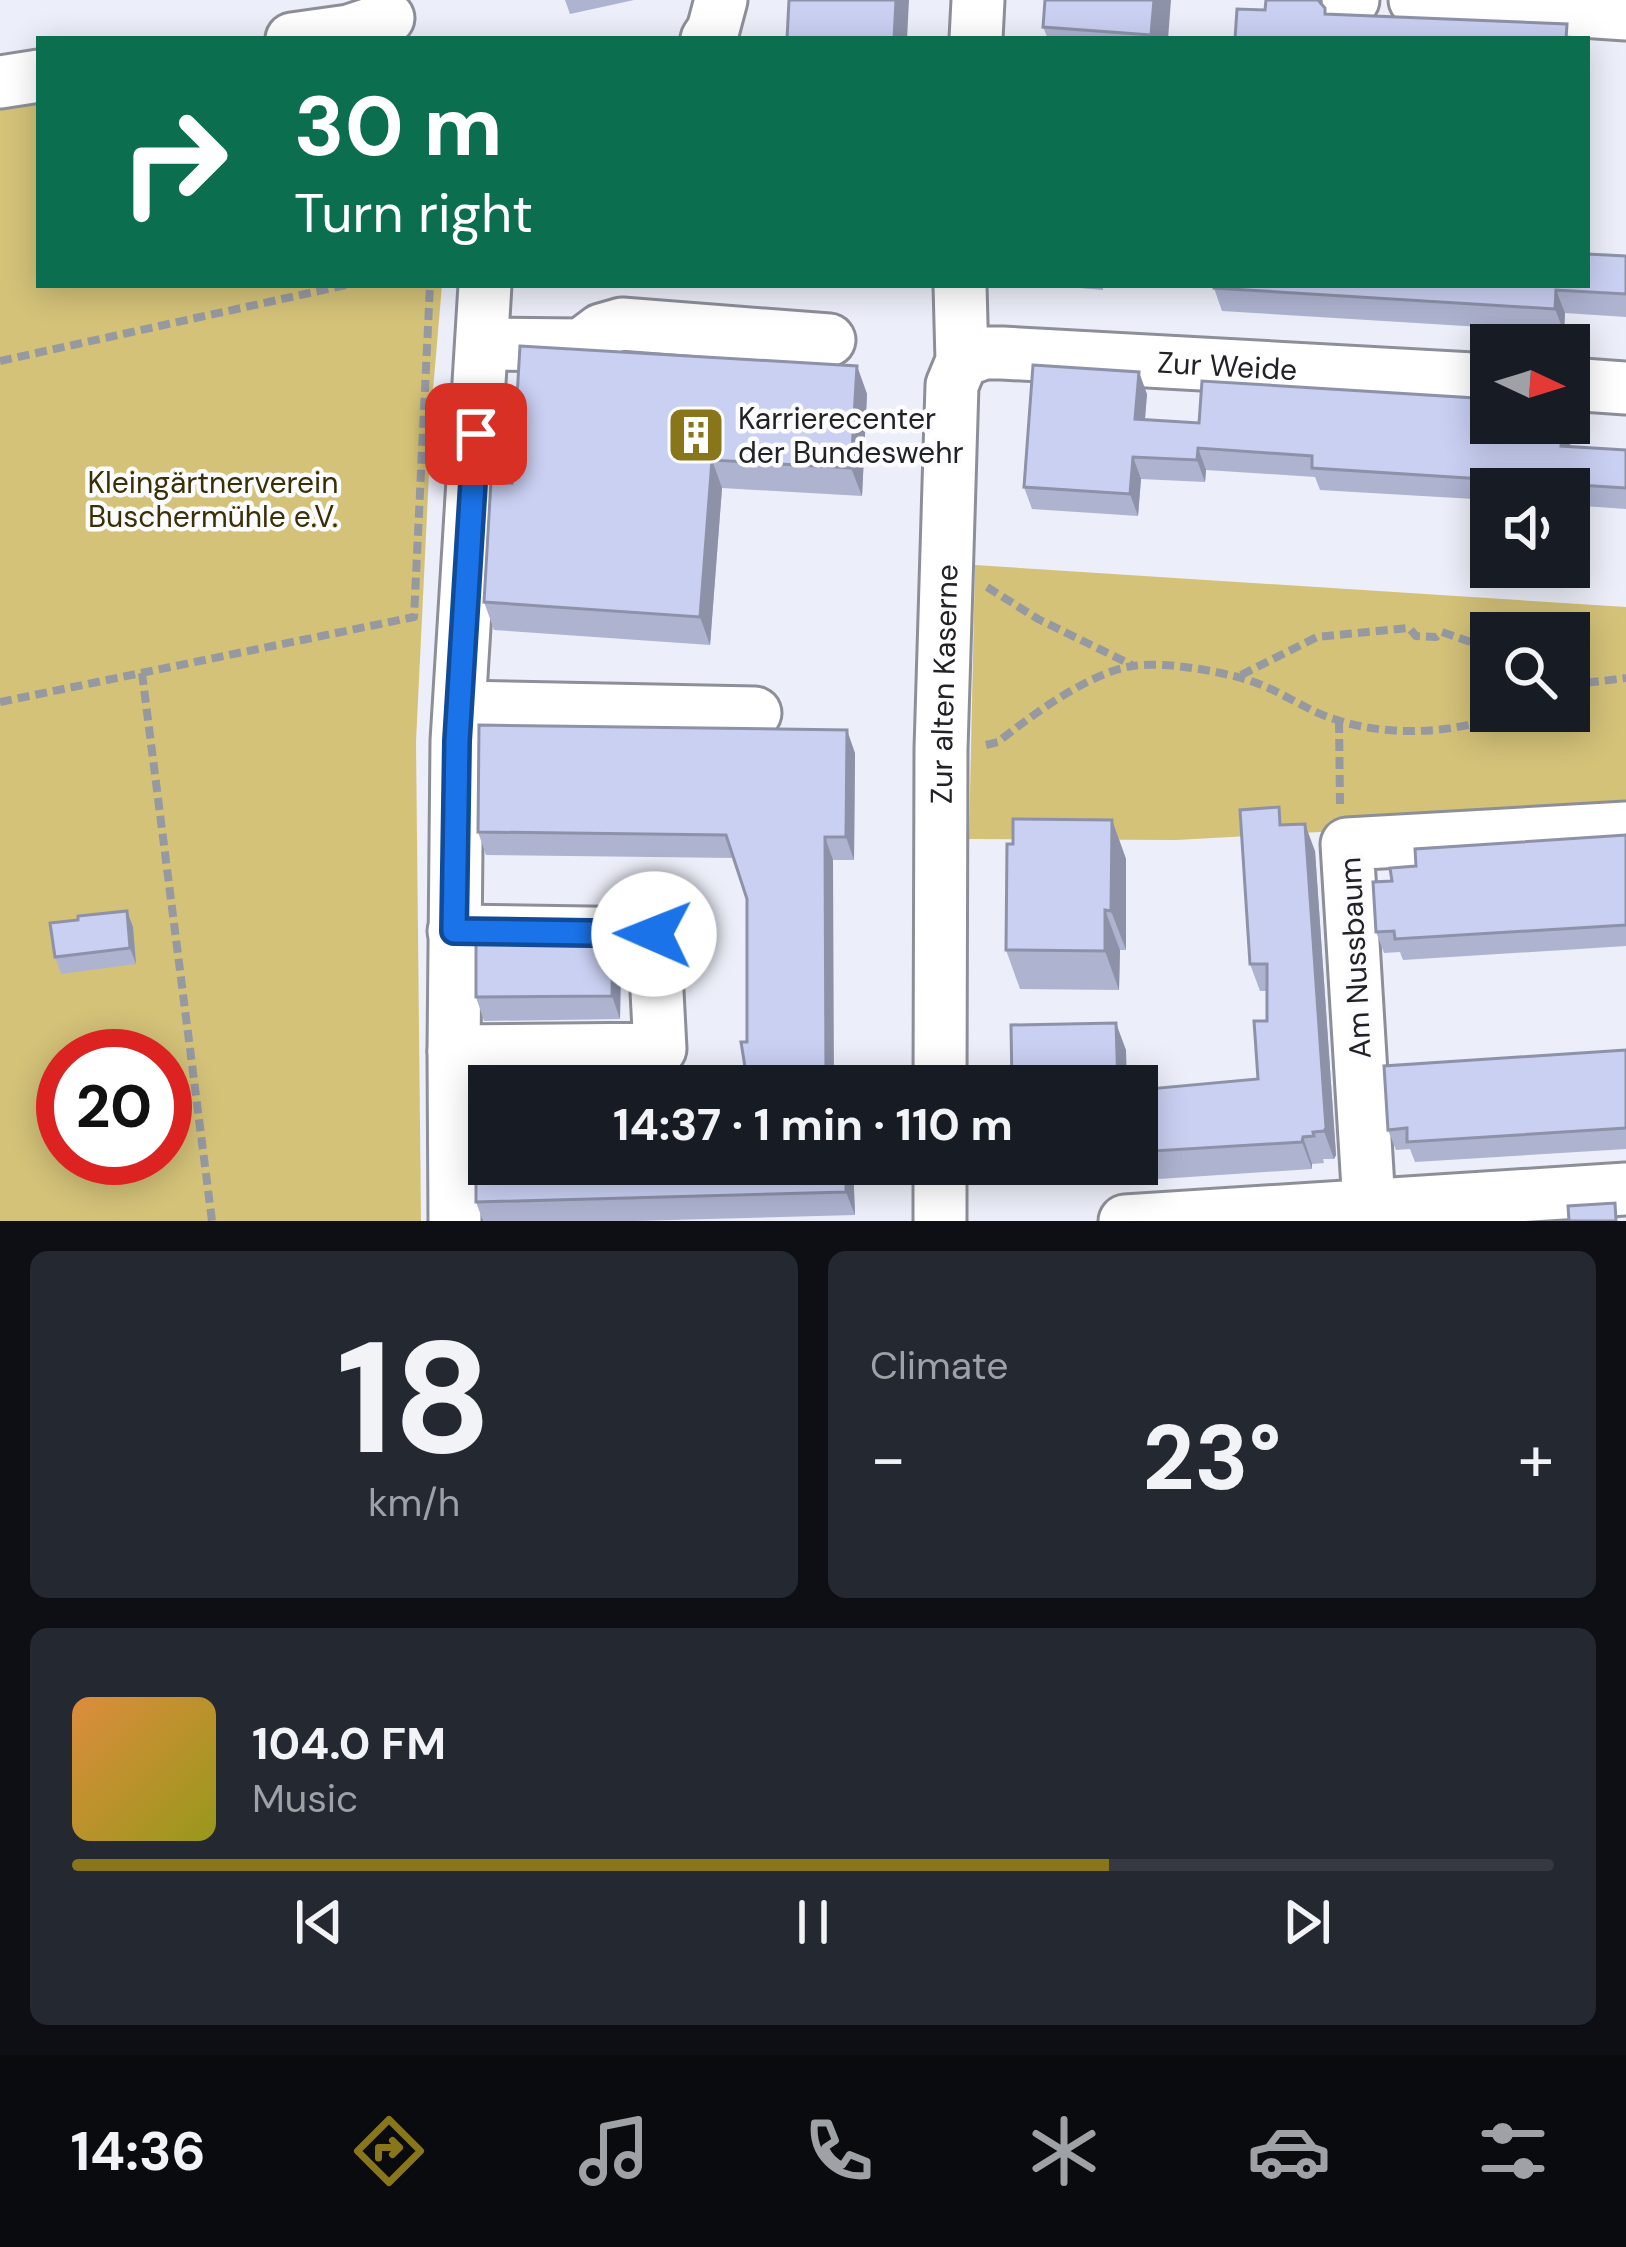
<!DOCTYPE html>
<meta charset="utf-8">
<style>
:root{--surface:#171b24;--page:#242831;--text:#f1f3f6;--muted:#9ea1a6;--line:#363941;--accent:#8a761a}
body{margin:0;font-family:"DM Sans",sans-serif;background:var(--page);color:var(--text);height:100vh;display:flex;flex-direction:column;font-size:45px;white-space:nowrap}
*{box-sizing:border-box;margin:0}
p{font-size:39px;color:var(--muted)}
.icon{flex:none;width:66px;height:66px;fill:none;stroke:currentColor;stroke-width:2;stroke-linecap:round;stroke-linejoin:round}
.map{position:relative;height:1221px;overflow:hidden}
.panel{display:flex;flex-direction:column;gap:30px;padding:30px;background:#0d0f14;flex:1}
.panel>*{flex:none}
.banner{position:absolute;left:36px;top:36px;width:1554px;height:252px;border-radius:0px;box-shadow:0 6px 30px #0003;background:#0b6e4f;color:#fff;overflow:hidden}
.needle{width:78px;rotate:94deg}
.tools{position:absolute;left:1470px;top:324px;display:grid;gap:24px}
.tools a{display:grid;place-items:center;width:120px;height:120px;border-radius:0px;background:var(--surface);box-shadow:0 6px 30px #0003;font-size:60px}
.speed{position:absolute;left:36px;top:1029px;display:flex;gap:24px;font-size:60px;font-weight:700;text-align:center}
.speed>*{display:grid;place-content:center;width:156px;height:156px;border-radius:50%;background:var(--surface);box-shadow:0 6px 30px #0003;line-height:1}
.speed .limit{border:18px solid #d22;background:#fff;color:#111}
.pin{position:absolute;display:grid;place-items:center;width:102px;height:102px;color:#fff;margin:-51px;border-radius:24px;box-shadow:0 6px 18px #0006}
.me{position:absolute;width:132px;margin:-66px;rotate:271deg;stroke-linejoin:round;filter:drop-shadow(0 0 9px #0008)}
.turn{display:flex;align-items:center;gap:42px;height:252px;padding:0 60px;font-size:54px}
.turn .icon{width:156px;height:156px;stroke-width:2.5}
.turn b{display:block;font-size:84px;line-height:102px}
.big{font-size:90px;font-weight:700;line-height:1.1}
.panel .widget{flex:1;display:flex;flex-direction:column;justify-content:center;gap:18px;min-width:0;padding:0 42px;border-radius:18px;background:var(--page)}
.panel .dial{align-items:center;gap:0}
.dial b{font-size:156px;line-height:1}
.song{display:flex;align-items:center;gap:36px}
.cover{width:144px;height:144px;border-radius:18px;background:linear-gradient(135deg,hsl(30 70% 55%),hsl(60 70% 35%))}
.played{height:12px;border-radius:6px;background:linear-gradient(90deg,var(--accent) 70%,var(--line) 70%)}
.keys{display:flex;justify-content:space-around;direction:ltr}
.heat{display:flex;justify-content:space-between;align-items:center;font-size:66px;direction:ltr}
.panel .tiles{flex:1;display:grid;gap:30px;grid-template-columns:1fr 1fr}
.widget:last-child{grid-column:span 2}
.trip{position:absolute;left:468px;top:1065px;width:690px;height:120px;border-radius:0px;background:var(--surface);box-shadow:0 6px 30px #0003;font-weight:700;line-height:120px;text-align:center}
.menu{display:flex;height:192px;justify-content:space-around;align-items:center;background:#090b0e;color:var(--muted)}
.menu .icon{width:84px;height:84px}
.menu .active{color:var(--accent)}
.menu b{font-size:54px;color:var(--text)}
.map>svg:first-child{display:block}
.green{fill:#d4c279;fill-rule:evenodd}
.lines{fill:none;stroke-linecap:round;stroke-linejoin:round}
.minor-casing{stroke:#8d8f98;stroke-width:57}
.path{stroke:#9799a1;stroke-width:8;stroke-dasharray:12 6;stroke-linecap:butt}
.minor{stroke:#fff;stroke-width:51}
.wall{fill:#aeb3d0}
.shaded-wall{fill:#8d92a9}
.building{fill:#cad0f2;stroke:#8d92a9;stroke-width:3}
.route-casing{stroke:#114b97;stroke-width:30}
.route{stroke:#1a73e8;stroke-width:21}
.labels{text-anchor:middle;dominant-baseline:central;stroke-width:9;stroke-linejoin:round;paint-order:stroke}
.street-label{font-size:30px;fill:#212226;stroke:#fcfcfe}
.poi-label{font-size:30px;fill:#212226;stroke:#fcfcfe;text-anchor:start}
.park-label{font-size:30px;fill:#3a3005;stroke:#fcfcfe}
</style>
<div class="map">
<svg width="1626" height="1221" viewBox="0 0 1626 1221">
<rect width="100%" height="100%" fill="#eceef9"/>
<path class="green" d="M39 90V285H442L433 390 416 742 421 1221H0V95ZM63 1056H165V1158H63Z
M975 565 1626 607V815L1176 840 969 839ZM1491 633H1569V711H1491Z"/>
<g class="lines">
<defs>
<g id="minor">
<path d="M1348 0H1353"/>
<path d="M1415 0 1626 14"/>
<path d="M292 39 349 31 388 18"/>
<path d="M707 39 713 30 721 0"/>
<path d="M976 39 978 0"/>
<path d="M0 82 39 76"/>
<path d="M482 344 581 345 601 330 622 324 829 340"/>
<path id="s1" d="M962 361 984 353H1002L1491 380"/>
<path d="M1569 384 1626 388"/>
<path d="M460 707 755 713"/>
<path d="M454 1051 660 1049 654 934 454 931"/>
<path id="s2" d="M940 1086 941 749 952 385 962 361 960 285"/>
<path d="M455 1221 454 1051 457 741 485 285"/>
<path d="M940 1221V1164"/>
<path d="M1125 1221 1626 1189"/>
<path d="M1370 1221 1347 844 1626 828"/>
</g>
</defs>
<use href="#minor" class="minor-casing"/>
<path class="path" d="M0 361 346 285
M987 587 1038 619 1132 665
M142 673 212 1221
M1241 675 1317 637 1409 628 1416 636 1436 637 1442 632 1491 649
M1569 685 1626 678
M0 702 414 617 430 285
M1339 721 1340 804
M986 745 998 742C1032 715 1090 672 1133 666 1165 661 1229 672 1259 684 1285 694 1308 711 1334 719 1390 738 1458 734 1513 711"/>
<use href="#minor" class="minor"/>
</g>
<path class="wall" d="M565 0H634L570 14Z
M1045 0 1168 39H1048L1043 27Z
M1626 256V317L1565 313 1564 332 1222 311 1214 288Z
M1045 285H1103V290Z
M1122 285H1155V288Z
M857 366 867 394 862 496 722 488 710 645 494 630 484 602 512 483Z
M1147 394 1145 420 1199 423 1571 426 1570 446 1626 450V509L1569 505V489H1491V500L1320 490 1315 477 1206 470 1205 482 1141 479 1138 516 1032 509 1024 487Z
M855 753 854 860H833L747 1042V899L734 858 486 855 478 832Z
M1112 820 1126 859V950H1120L1119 990 1020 989 1006 950 1013 844Z
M1285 825 1315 851 1336 1155 1334 1159H1323L1324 1163 1312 1164V1169L1129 1181 1031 1182 1024 1164H1137V1090L1258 1079 1267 1021V991H1260L1250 964Z
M1626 835V946L1403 960 1400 952 1384 953 1376 932 1392 881 1416 866Z
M127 911 133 927 136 964 61 974 55 957 78 920Z
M621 964 620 1019 484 1021 476 997Z
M1626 1050V1149L1415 1162 1410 1149 1396 1150 1388 1130Z
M489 1164H853L855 1215 634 1221H483L476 1202Z"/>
<path class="shaded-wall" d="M896 0H909L907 39H894Z
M1154 0H1171L1168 39H1153L1151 35Z
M1556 290 1565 313 1564 332 1555 309Z
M857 366 867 394 862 496 851 468Z
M1139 372 1147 394 1143 441 1135 419Z
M1569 419 1571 426 1569 467 1561 446 1562 423H1569Z
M1198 448 1206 470 1205 482 1197 460Z
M1133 457 1141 479 1138 516 1130 494Z
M712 460 722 488 710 645 700 617Z
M847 730 855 753 854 860 846 837Z
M1112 820 1126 859V950L1111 911Z
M1305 824 1315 851 1336 1155 1334 1159 1324 1131Z
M825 837 833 860 834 1086H826Z
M1105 910 1120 950 1119 990 1105 951Z
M127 911 133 927 136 964 130 948Z
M613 940 621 964 620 1019 612 996Z
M1116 1023 1126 1050 1127 1086H1118Z
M1303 1137 1312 1164V1169L1302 1142Z
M846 1164H853L855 1215 846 1192Z"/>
<path class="building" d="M789 0H896L894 39H787Z
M1045 0H1154L1151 35 1043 27Z
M1266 0H1318L1325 8V14L1567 24 1566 39H1235L1237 9 1265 10Z
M1587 254 1626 256V294L1556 290 1555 309 1214 288V285H1587Z
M520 346 857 366 851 468 712 460 700 617 484 602 491 481 512 483Z
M1033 365 1139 372 1135 419 1199 423 1202 381 1491 399V423H1562L1561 446 1626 450V488L1312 468V456L1198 448 1197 460 1133 457 1130 494 1024 487Z
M479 725 847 730 846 837H825L826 1086H748L741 1042H747V899L726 835 478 832Z
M1279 807 1280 825 1305 824 1326 1128 1324 1131 1313 1132 1314 1136 1303 1137 1302 1142 1137 1152V1090L1258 1079 1254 1021H1267V964H1250L1240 810Z
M1013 819 1112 820 1111 911 1105 910V951L1006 950 1007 844H1013Z
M1626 835V925L1395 939 1394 931 1376 932 1373 882 1392 881 1390 868 1416 866 1415 849Z
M127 911 130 948 55 957 50 923 78 920V916Z
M476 938 613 940 612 996 476 997Z
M1116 1023 1118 1086H1012L1011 1025Z
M1626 1050V1128L1407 1142V1128L1388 1130 1384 1066Z
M476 1100H489V1164H846V1192L476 1202Z
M1615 1203 1616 1221H1569L1568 1206Z"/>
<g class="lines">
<defs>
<path id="route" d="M476 434 457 741 454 931 654 934"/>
</defs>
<use href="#route" class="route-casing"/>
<use href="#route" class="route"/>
</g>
<defs>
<symbol id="building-square" viewBox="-11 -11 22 22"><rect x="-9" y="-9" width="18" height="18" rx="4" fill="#8a761a" stroke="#fcfcfe"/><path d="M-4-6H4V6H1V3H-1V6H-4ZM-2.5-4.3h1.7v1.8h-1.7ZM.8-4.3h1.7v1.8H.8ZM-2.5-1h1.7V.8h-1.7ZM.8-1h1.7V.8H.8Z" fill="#fff"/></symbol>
</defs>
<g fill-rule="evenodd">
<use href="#building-square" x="663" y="402" width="66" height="66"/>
</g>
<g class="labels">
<g class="street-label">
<text stroke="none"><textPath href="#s1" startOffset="267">Zur Weide</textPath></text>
<text stroke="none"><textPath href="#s2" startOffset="402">Zur alten Kaserne</textPath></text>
<text transform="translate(1355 958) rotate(-93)">Am Nussbaum</text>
</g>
<g class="poi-label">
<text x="738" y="418">Karrierecenter<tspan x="738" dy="34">der Bundeswehr</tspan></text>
</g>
<g class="park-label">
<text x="213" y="482">Kleingärtnerverein<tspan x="213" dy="34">Buschermühle e.V.</tspan></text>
</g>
</g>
</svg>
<div class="tools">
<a><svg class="needle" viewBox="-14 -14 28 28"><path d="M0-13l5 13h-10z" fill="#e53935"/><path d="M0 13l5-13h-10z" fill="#9ea1a6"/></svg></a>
<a><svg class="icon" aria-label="sound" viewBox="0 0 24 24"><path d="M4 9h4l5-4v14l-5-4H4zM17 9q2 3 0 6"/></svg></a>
<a><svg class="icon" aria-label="search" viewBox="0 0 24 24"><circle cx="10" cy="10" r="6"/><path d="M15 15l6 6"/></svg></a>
</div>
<div class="speed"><div class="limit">20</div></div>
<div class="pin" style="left:476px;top:434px;background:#d93025"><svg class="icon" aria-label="arrive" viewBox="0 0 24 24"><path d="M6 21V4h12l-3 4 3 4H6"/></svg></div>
<svg class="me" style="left:654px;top:934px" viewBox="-20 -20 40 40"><circle r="19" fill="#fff"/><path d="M0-13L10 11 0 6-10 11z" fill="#1a73e8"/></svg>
<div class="trip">14:37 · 1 min · 110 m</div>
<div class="banner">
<div class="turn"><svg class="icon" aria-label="right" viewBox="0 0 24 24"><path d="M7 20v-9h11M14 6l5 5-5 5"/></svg><div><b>30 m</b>Turn right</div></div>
</div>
</div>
<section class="panel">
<div class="tiles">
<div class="widget dial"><b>18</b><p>km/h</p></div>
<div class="widget"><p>Climate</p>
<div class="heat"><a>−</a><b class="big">23°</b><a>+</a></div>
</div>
<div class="widget">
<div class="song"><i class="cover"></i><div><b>104.0 FM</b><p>Music</p></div></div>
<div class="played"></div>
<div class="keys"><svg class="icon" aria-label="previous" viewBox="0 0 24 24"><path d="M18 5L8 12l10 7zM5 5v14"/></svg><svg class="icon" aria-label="pause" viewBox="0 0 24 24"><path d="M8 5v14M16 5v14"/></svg><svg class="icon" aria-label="next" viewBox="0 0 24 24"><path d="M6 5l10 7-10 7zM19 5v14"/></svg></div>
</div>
</div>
</section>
<nav class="menu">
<b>14:36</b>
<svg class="icon active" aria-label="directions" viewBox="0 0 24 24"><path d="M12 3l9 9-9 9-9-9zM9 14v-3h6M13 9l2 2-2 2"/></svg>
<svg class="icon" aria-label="music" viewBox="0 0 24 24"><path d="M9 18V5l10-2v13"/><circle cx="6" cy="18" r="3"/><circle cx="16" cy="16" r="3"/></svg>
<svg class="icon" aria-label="phone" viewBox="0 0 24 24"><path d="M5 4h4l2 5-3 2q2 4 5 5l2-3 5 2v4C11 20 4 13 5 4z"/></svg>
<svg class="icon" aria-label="climate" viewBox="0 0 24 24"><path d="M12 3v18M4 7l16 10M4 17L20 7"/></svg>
<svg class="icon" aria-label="car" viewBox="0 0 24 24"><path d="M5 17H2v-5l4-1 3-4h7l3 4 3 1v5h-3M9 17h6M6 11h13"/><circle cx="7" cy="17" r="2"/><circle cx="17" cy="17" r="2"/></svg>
<svg class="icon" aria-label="filters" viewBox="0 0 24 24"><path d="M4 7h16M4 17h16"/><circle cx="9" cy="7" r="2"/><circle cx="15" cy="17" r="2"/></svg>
</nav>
